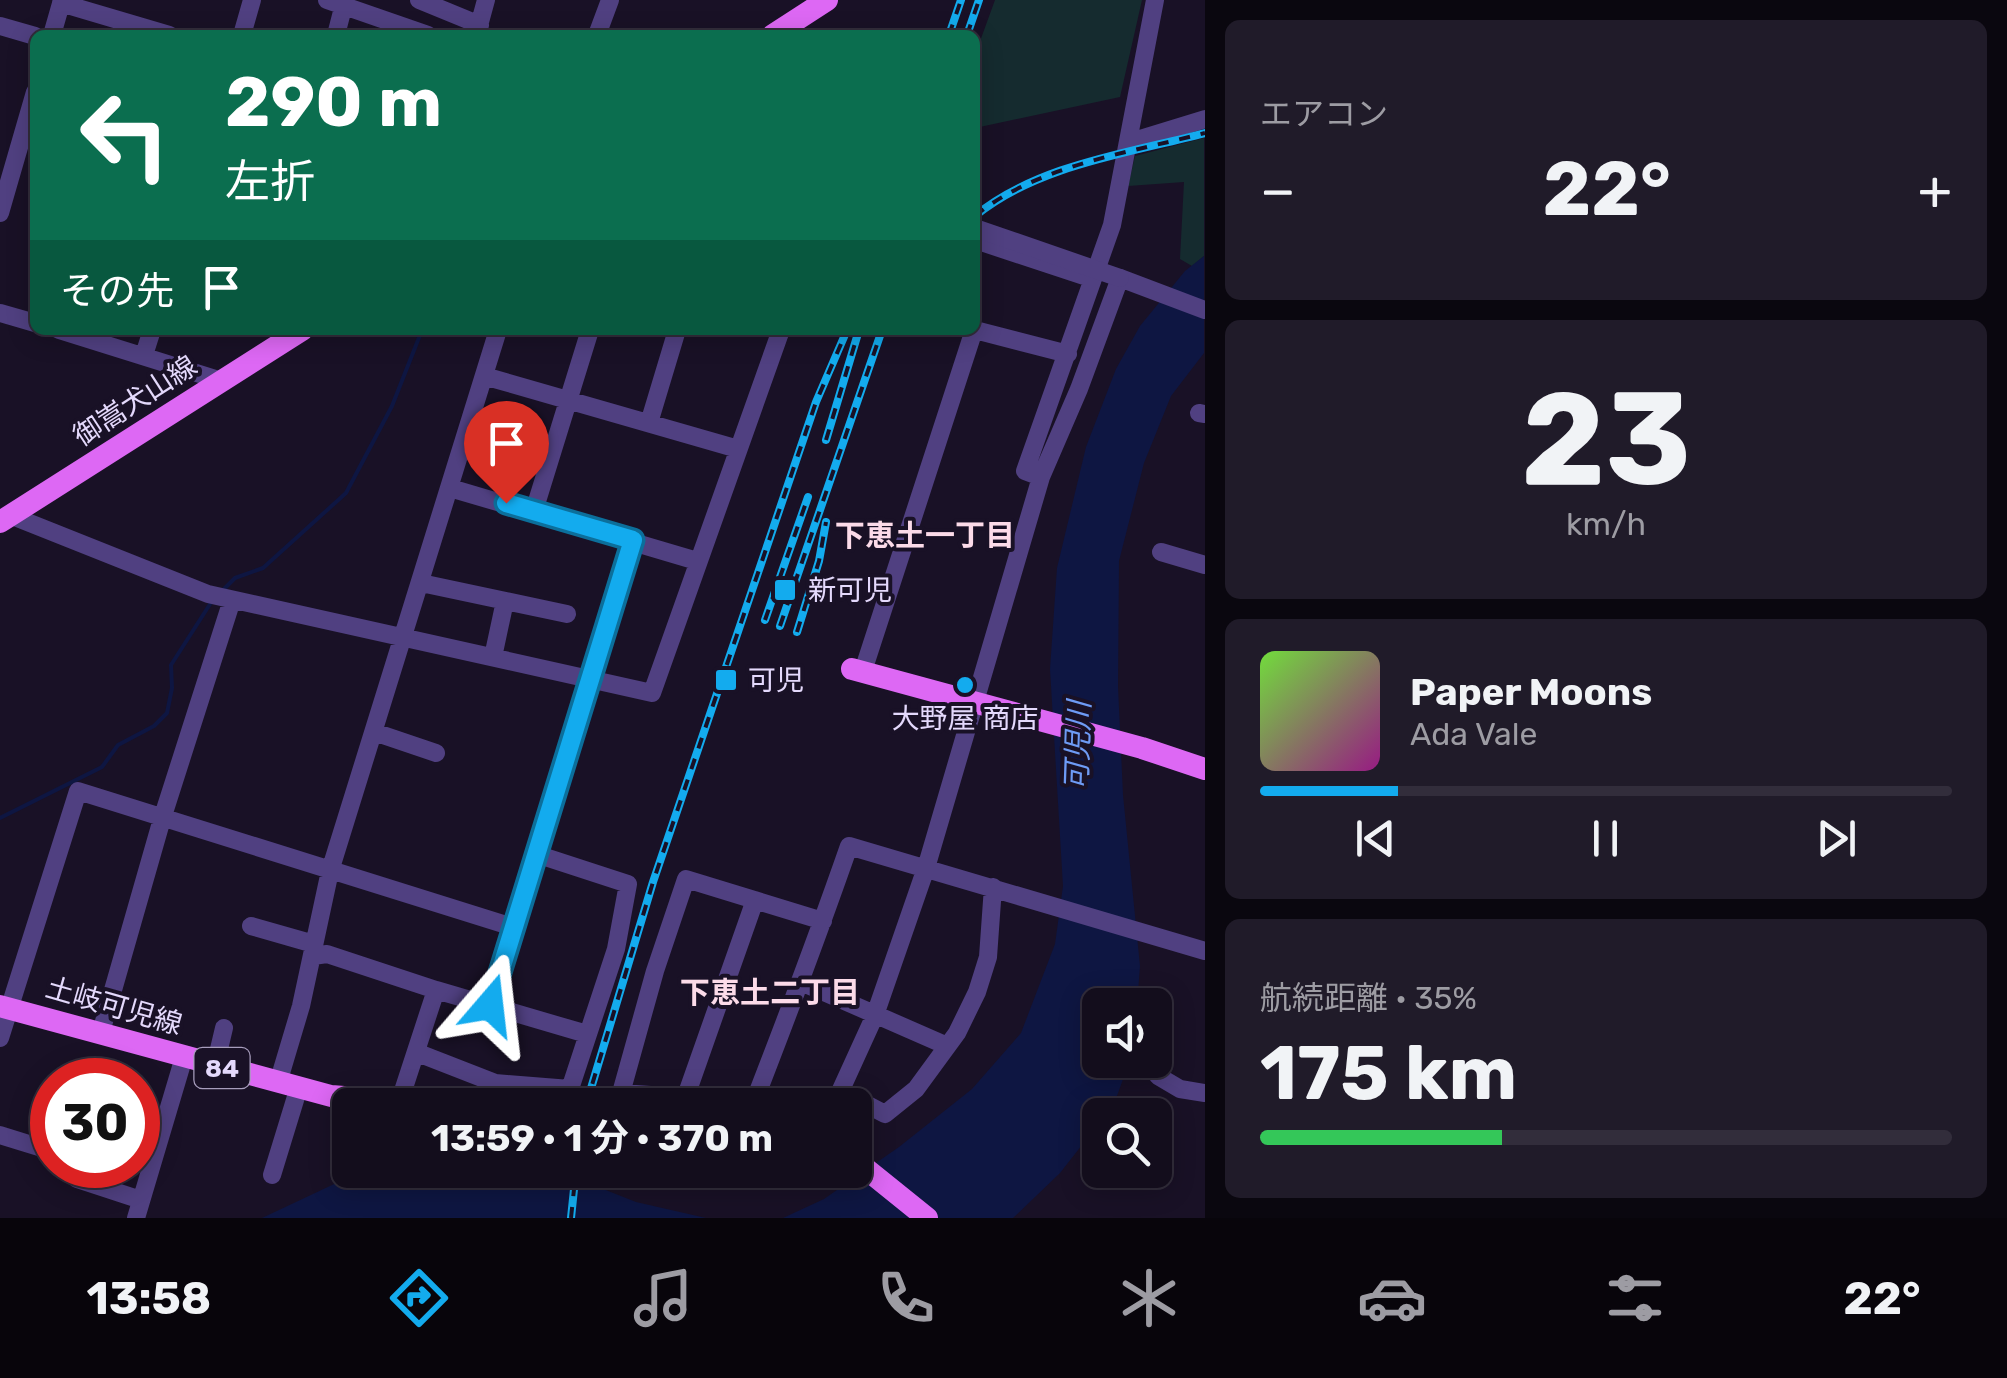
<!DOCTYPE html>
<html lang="ja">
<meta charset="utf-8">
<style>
:root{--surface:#130d1c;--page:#201b29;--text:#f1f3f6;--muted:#9d9ca3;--line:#322d3b;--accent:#13abee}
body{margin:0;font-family:Rubik,"Noto Sans JP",sans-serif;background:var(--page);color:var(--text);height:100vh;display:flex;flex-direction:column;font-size:38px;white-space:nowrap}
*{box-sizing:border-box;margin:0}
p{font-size:32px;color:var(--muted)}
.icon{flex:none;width:55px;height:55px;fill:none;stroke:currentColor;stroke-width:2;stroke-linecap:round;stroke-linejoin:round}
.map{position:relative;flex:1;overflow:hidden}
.details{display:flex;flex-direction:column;gap:20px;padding:20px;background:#0a070f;width:802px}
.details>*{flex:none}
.hud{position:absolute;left:30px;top:30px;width:950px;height:305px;border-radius:15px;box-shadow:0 5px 25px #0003,0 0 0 2px var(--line);background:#0b6e4f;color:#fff;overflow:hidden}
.tools{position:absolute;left:1082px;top:988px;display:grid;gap:20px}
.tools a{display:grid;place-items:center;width:90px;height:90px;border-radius:15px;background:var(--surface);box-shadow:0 5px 25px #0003,0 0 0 2px var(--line);font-size:50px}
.speed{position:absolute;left:30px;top:1058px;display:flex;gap:20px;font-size:50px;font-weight:700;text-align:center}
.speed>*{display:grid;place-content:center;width:130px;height:130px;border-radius:50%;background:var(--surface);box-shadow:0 5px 25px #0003,0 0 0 2px var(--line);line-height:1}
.speed .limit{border:15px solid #d22;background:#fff;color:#111}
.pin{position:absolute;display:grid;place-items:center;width:85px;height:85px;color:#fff;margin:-102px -42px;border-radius:50% 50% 50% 0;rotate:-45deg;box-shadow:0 0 10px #0007}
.pin .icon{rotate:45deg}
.me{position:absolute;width:110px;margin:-55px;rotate:17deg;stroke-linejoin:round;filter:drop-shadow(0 0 8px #0008)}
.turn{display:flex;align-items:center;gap:35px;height:210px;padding:0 30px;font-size:45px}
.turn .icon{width:130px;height:130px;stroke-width:2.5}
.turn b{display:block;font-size:70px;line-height:85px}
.then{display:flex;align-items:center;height:95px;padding:0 30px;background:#0003;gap:20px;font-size:38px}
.big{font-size:75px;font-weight:700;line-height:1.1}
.details .tile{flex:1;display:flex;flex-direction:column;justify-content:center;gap:15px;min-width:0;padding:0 35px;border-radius:15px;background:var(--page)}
.details .dial{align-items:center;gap:0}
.dial b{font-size:130px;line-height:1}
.song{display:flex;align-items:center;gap:30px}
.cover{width:120px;height:120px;border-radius:15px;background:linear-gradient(135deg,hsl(100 70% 55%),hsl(310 70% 35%))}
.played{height:10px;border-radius:5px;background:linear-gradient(90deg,var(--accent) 20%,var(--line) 20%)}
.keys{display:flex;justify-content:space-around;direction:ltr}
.heat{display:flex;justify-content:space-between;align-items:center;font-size:55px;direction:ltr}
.charge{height:15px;border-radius:8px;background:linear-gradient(90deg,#34c759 35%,var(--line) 0)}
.trip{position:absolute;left:332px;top:1088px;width:540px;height:100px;border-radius:15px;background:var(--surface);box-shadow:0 5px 25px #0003,0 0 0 2px var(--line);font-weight:700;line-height:100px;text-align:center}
.menu{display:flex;height:160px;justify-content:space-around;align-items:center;background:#08050b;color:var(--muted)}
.menu .icon{width:70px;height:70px}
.menu .selected{color:var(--accent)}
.menu b{font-size:45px;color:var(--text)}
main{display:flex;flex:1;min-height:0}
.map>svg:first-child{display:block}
.green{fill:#152b2f}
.water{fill:#0e1642}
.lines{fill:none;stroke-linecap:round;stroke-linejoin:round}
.stream{stroke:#0e1642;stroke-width:4}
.minor{stroke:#504081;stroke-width:18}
.major{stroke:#dd68f4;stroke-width:22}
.rail-casing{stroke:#13abee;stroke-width:8}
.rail{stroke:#191126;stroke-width:4;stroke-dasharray:11;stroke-linecap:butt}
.minor-bridge{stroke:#504081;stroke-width:18}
.route-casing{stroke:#0c6f9b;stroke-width:25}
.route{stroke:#13abee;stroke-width:18}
.poi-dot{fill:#13abee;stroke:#191126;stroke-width:4}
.labels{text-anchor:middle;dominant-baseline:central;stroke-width:8;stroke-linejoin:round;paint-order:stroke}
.shield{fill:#191126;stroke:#a79dbc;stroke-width:2.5}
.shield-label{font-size:25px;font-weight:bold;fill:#e4d9fc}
.street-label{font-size:28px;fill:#e4d9fc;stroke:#191126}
.poi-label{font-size:28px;fill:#e4d9fc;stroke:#191126;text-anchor:start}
.neighbourhood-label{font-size:30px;font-weight:bold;fill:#fcdbe9;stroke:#191126}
.water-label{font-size:30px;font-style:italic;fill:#6e9bf5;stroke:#191126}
</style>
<main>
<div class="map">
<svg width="1205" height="1218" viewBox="0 0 1205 1218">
<rect width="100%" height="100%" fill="#191126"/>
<path class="green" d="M995 0H1142L1120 97 975 128V55Z
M1204 138V256L1192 266 1180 259 1184 182 1128 186 1135 156Z"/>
<path class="water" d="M1204 256V353L1171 396 1144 463 1119 561 1118 686 1123 795 1140 966 1137 1005H1100V1060H1130L1114 1104 1106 1115H1100V1122L1060 1173 1013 1218H783L824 1199 899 1147 972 1089 1021 1033 1055 944 1063 886 1050 669 1057 568 1086 447 1116 369 1140 326 1185 271Z
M364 1170H555L636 1202 706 1218H262Z"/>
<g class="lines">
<path class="stream" d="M222 591 235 578 263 568 346 493 392 406 422 330
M0 818 102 767 118 745 154 726 167 713 172 688 171 665 212 601"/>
<path class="minor" d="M327 0 428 35
M419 0 480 25
M61 3 169 35
M0 26 35 36
M477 33 486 0
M52 35 62 0
M242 35 252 0
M336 35 345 0
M597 35 610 0
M1130 142 1205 119
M0 213 35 92
M975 240 1093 279
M0 313 35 323
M59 330 222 381
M975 330 1068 354
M144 355 152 330
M484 376 738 449
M1199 413 1205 414
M649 423 677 330
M1041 477 1025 471 1112 225 1155 0
M450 488 697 561
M534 511 590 330
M12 516 208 594 652 693 781 330
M1161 552 1205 565
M421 583 567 614
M493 657 505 601
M863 671 974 330
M374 732 436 753
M823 921 686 879 655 971 621 1093 754 1102C787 1017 819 932 849 846L1205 951
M251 926 314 944
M313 956 327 954 436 990 587 1034
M801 982 945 1045
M490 1005 633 540
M101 1032 162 819 232 600
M0 1038 78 791 513 927
M418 1053 495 1083 570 1089 616 949 628 884 539 855
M215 1066 224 1028
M1158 1076 1180 1089 1205 1093
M278 1083 301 1006 330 871 498 330
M841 1091 885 1114 916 1089 957 1033 977 992 988 957 993 887
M686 1096 755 900
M400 1100 436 990
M834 1105 875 1015 926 868 1041 477 1079 389 1120 278 1205 310
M0 1135 45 1149
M272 1175 299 1087
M77 1179 141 1200
M136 1218 184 1057"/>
<path class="major" d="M773 35 827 0
M0 522 302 330
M852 669 1142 748 1205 769
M0 1006 331 1096 448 1105
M855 1160 927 1218"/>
<defs>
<path id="rail" d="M949 35 961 0
M967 35 979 0
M975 216C1037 165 1129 153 1205 133
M826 440 859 330
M765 620 808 497
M780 626 882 330
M797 632 819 561 826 522
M586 1105 653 882 816 402 847 330
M571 1218 576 1170"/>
</defs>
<use href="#rail" class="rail-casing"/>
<use href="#rail" class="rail"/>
<path class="minor-bridge" d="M975 228 1120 278"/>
</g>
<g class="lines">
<defs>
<path id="route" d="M490 1005 633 540 506 503"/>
</defs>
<use href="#route" class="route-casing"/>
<use href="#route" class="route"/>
</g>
<g class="poi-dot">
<rect x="773" y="578" width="24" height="24" rx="5"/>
<rect x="714" y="668" width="24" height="24" rx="5"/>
<circle cx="965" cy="685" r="10"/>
</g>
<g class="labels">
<rect class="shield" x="194.5" y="1048" width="55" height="40" rx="8"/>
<g class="shield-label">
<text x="222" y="1068">84</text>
</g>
<g class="street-label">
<text transform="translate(135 401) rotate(-33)">御嵩犬山線</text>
<text transform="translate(114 1006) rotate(16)">土岐可児線</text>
</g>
<g class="poi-label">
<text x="808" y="590">新可児</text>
<text x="748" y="680">可児</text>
<text x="965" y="718" text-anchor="middle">大野屋 商店</text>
</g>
<g class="neighbourhood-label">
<text x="925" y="536">下恵土一丁目</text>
<text x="770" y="993">下恵土二丁目</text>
</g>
<g class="water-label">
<text transform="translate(1078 746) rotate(-88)">可児川</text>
</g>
</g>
</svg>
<div class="tools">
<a><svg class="icon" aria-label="sound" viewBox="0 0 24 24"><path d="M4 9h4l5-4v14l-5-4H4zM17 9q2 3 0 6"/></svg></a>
<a><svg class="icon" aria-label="search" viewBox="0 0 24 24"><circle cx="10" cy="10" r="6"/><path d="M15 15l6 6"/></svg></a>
</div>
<div class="speed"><div class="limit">30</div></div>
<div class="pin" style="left:506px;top:503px;background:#d93025"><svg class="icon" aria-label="arrive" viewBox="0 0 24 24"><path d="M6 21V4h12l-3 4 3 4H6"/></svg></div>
<svg class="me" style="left:490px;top:1005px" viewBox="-20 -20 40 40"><path d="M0-17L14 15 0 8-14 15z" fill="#13abee" stroke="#fff" stroke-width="4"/></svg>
<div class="trip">13:59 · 1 分 · 370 m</div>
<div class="hud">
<div class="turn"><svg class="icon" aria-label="left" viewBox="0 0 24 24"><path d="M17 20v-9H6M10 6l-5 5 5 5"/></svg><div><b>290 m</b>左折</div></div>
<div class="then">その先<svg class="icon" aria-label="arrive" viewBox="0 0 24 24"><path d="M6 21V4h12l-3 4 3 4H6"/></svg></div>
</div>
</div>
<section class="details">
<div class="tile"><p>エアコン</p>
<div class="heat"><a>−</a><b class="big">22°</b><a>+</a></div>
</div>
<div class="tile dial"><b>23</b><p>km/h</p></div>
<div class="tile">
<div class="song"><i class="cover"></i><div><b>Paper Moons</b><p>Ada Vale</p></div></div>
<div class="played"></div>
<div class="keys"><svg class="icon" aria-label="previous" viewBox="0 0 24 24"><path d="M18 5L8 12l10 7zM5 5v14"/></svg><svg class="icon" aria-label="pause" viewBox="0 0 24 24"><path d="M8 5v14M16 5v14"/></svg><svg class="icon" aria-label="next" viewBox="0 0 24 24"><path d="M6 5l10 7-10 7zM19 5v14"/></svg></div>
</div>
<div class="tile"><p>航続距離 · 35%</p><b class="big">175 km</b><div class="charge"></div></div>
</section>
</main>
<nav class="menu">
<b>13:58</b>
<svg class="icon selected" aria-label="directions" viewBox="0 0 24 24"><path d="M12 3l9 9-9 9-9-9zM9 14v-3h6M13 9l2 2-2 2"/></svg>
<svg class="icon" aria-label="music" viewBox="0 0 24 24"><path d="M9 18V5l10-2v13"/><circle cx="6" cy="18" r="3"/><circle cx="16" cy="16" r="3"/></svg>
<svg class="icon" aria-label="phone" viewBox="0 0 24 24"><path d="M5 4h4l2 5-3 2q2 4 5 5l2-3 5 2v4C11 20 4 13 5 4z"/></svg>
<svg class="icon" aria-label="climate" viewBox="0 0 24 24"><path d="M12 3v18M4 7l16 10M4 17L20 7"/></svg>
<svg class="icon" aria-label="car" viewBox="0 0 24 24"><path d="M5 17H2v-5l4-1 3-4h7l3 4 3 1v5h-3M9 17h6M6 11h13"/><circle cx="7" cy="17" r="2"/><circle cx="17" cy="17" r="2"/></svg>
<svg class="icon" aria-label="filters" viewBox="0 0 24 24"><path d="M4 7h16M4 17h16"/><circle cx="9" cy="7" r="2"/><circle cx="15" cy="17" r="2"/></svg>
<b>22°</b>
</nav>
